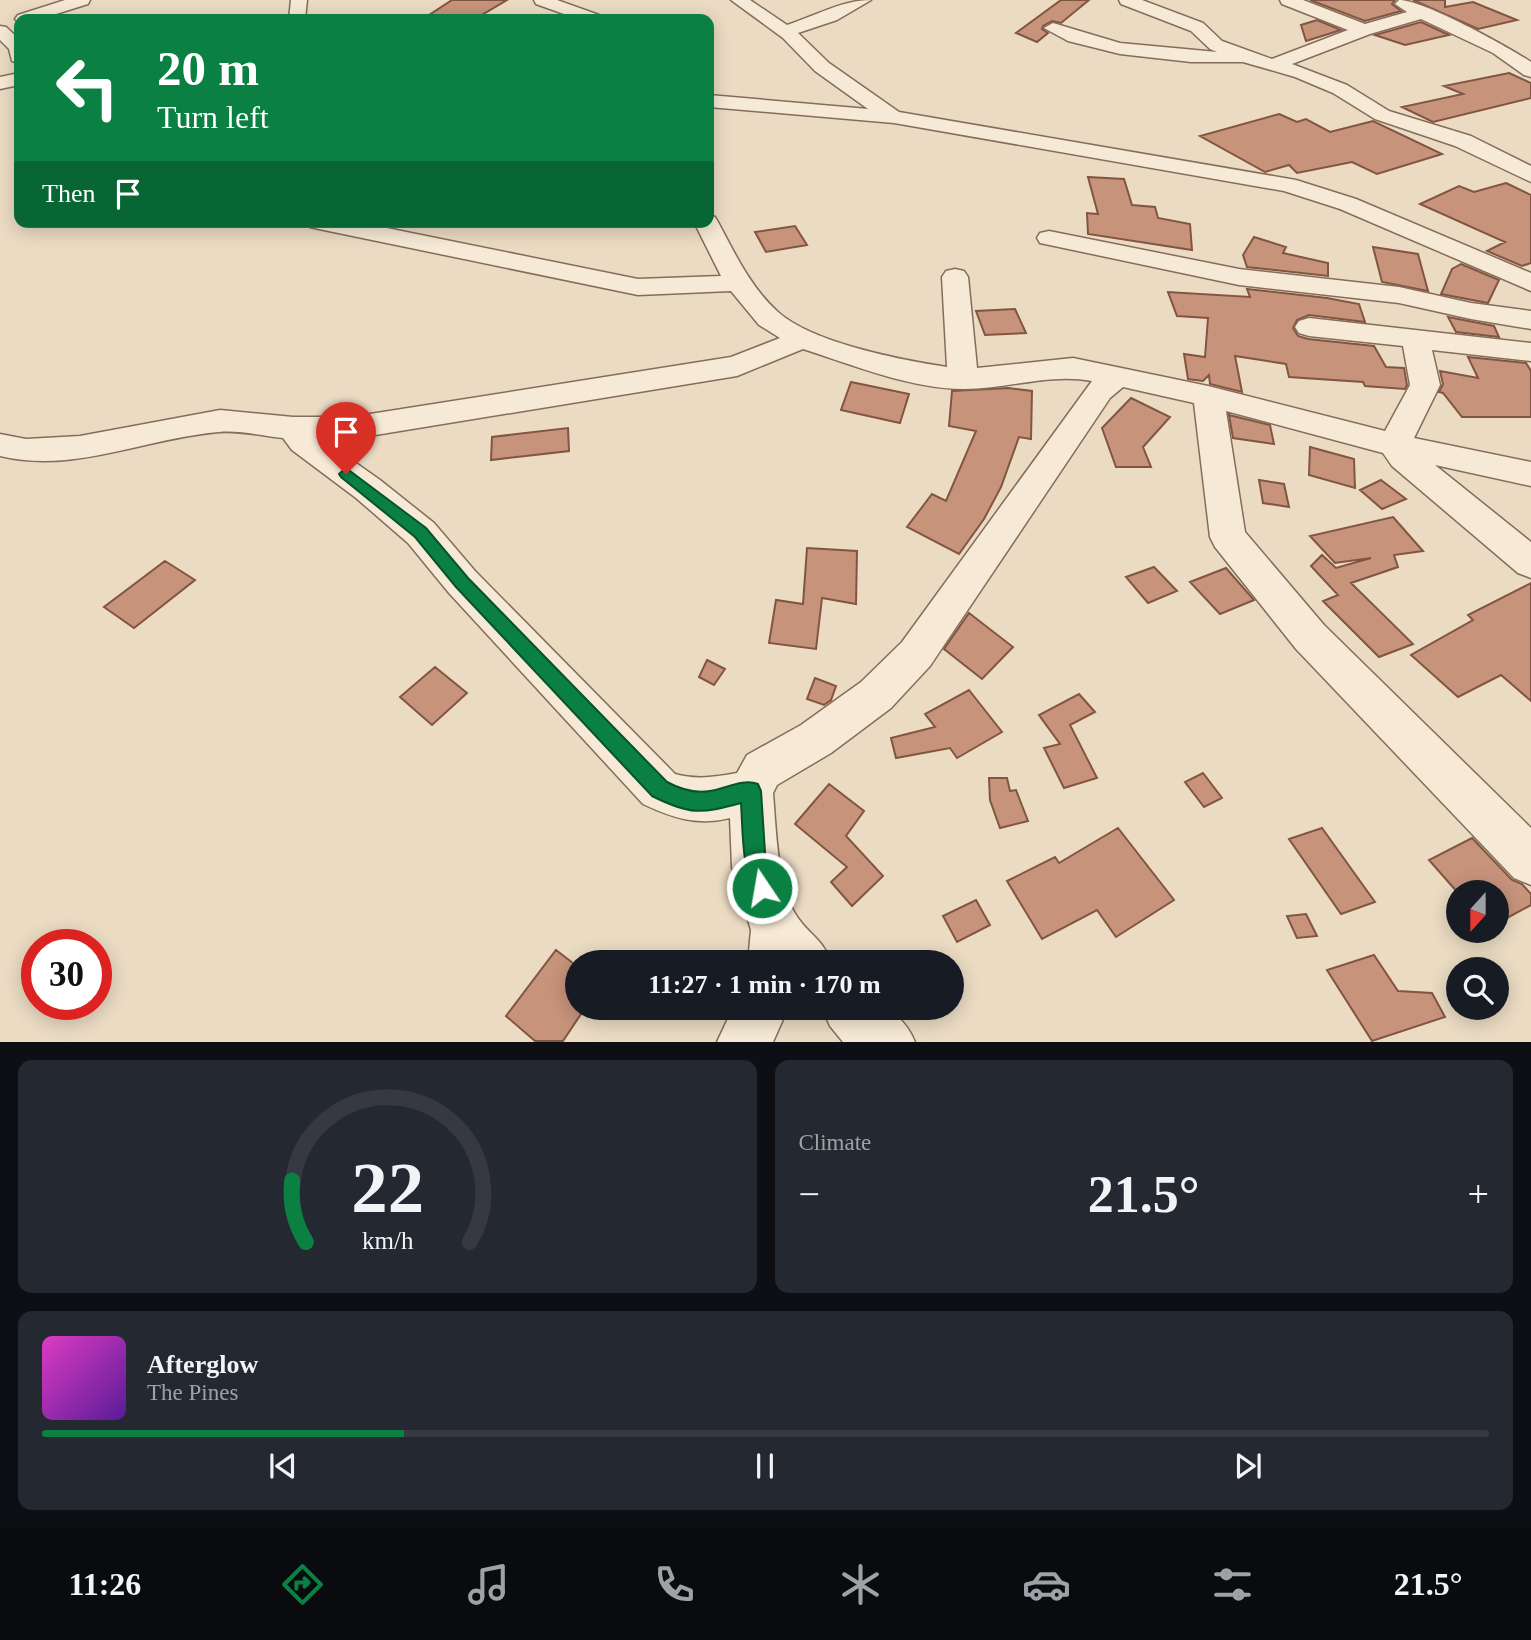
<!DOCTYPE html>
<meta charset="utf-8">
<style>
:root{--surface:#171b24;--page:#242831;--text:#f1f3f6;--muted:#9ea1a6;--line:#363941;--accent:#0b8043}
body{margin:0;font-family:"Times New Roman",serif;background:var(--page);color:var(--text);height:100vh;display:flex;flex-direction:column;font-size:26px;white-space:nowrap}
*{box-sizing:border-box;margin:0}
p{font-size:23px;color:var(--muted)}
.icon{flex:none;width:38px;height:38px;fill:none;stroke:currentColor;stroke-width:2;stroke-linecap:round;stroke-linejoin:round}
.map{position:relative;height:1042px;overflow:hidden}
.details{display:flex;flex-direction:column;gap:18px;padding:18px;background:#0d0f14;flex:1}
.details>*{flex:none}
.hud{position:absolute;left:14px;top:14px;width:700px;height:214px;border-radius:14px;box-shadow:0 4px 18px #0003;background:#0b8043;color:#fff;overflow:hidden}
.needle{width:46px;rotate:201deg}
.tools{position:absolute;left:1446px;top:880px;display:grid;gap:14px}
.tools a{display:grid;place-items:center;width:63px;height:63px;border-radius:50%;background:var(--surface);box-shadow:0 4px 18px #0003;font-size:35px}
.speed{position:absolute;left:21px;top:929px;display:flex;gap:14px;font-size:35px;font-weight:700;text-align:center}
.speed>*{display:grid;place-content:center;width:91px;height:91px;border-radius:50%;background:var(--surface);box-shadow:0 4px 18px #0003;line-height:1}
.speed .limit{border:10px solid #d22;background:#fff;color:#111}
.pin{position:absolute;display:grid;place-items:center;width:60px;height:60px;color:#fff;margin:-72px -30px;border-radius:50% 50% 50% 0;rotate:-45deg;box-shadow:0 0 7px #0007}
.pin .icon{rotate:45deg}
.me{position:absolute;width:77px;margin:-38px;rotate:348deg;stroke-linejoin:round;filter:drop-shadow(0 0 5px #0008)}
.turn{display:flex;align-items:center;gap:24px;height:147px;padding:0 28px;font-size:32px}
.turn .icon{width:91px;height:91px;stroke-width:2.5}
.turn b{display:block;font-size:49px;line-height:60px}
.then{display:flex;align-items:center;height:66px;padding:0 28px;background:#0003;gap:14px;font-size:26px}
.big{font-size:52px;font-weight:800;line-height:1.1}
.details .tile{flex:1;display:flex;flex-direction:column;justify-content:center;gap:10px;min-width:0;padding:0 24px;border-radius:14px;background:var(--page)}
.details .dial{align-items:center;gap:0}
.dial svg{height:182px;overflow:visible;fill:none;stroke:var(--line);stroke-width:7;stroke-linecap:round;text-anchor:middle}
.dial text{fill:var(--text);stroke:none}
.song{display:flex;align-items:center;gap:21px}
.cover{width:84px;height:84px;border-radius:10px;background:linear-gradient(135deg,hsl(310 70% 55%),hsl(270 70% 35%))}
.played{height:7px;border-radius:4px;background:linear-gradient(90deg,var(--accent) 25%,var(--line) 25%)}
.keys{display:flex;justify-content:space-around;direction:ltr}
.heat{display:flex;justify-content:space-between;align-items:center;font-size:38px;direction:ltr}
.details .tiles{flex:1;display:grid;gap:18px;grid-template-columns:1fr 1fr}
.tile:last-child{grid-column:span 2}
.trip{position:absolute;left:565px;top:950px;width:399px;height:70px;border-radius:35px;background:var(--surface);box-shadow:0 4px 18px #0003;font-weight:800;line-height:70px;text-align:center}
.tab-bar{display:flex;height:112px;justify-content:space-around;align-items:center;background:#090b0e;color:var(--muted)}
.tab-bar .icon{width:49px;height:49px}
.tab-bar .selected{color:var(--accent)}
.tab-bar b{font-size:32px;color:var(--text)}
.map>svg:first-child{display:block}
.building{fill:#c7937b;stroke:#825542;stroke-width:2}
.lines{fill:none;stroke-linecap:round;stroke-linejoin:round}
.minor-casing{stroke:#846d5b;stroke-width:3}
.minor{fill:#f6e9d5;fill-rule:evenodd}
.route{fill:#0b8043;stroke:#07532c;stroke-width:2}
</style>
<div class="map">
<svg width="1531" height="1042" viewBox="0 0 1531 1042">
<rect width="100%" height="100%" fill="#ebdbc3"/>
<path class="building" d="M452 0H507L475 19H423Z
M1061 0H1089L1061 23 1052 21 1043 26 1042 29 1048 33 1037 42 1016 33Z
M1310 0H1395L1392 4 1401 11 1365 21Z
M1413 0H1445V7L1473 2 1517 20 1478 29Z
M1317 20 1341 30 1306 41 1301 25Z
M1421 22 1449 35 1405 45 1375 35Z
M1509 73 1531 83V98L1433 122 1402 107 1463 94 1444 86Z
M1279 114 1297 122 1306 119 1330 132 1373 121 1442 154 1377 174 1352 162 1297 173 1289 165 1265 172 1200 136Z
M1088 177 1124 179 1132 205 1155 207 1158 218 1190 224 1192 250 1088 234 1087 213 1098 214Z
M1506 183 1531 195V263L1522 266 1487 251 1505 242 1420 204 1459 186 1474 192Z
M795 226 807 245 766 252 755 232Z
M1254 237 1286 247 1283 253 1328 263V276L1247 267 1243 255Z
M1373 247 1418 254 1428 291 1382 282Z
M1461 264 1499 280 1488 303 1441 294 1452 269Z
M1247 289 1327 298 1359 304 1365 322 1309 315 1297 320 1293 328 1298 336 1308 339 1374 346 1386 367 1404 368 1407 385 1405 389 1365 386 1363 382 1289 377 1286 364 1235 356 1242 392 1210 384 1209 375 1203 381 1188 379 1184 354 1205 357 1208 318 1177 316 1168 292 1250 297Z
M1015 309 1026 333 985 335 976 311Z
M1448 317 1494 326 1499 337 1456 332Z
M1468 357 1526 363 1531 371V417H1462L1443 393 1439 392 1443 384 1440 371 1478 378Z
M851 382 909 394 900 423 841 410Z
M1008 388 1032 391 1031 439 1019 437 1001 487 984 519 959 554 907 527 932 494 946 501 976 431 949 426 952 391Z
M1131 398 1170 417 1143 447 1151 467H1116L1102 428Z
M1229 415 1270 425 1274 444 1233 438Z
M568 428 569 451 491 460 492 437Z
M1310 447 1354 459 1355 488 1309 475Z
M1259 480 1284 484 1289 507 1263 503Z
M1381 480 1406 499 1382 509 1360 490Z
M1393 517 1423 551 1394 555 1398 567 1351 583 1413 644 1379 657 1323 601 1338 595 1311 566 1322 555 1336 568 1371 558 1335 563 1310 536Z
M807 548 857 551 856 604 822 598 816 649 769 643 776 600 803 604Z
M165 561 195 580 134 628 104 607Z
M1154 567 1177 591 1148 603 1126 577Z
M1226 568 1254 600 1220 614 1190 582Z
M1531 583V701L1501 675 1458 697 1411 655 1473 620 1468 615Z
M969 613 1013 647 982 679 944 649Z
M707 660 725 669 714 685 699 677Z
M435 667 467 693 432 725 400 697Z
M815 678 836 686 831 700 824 705 807 699Z
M969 690 1002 732 957 758 950 748 896 758 891 738 935 727 925 714Z
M1079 694 1095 712 1070 725 1097 778 1064 788 1044 748 1060 744 1039 715Z
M1203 773 1222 798 1204 807 1185 782Z
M989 778H1007L1010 791 1016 790 1028 821 1000 828 990 800Z
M829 784 864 811 846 836 883 876 852 906 831 882 847 867 795 824Z
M1118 828 1174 900 1116 937 1097 910 1042 939 1007 881 1055 857 1059 863Z
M1322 828 1375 902 1341 914 1289 839Z
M1472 838 1512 880 1522 884 1531 894V905L1496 924V892L1458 893 1429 860Z
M976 900 990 925 957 942 943 916Z
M1306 914 1317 936 1297 938 1287 916Z
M556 950 578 967V1008H585L563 1041H535L506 1016Z
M1374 955 1398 991 1432 993 1445 1017 1372 1041 1327 970Z"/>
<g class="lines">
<defs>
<path id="minor" d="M65 0H90L88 4 40 19H19V23L15 19 18 15Z
M291 0H307L305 19H289Z
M534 0H557L599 15 602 19H578L536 4Z
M731 0H750L787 25C815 16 842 0 871 0L837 20 798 33 829 63 899 112 1296 180 1356 199 1531 273V291L1340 209 1284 191 894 123 709 107V95L868 109 815 71 783 38Z
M1119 0H1142L1203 23 1222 41 1272 59 1348 30 1282 4 1280 0H1303L1365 24 1407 12 1395 4 1399 0C1424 0 1508 47 1531 62V77L1524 75 1493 53 1421 19 1370 34 1292 64 1347 85 1389 111 1471 136 1531 166V182L1455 146 1375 119 1333 93 1295 77 1243 62H1191L1120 54 1068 41 1044 28 1053 23 1120 43 1217 52 1210 49 1191 31 1121 4Z
M0 26 6 27 19 39V63L12 61 9 49 0 40Z
M19 73V85L0 89V77Z
M709 215 715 217 718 222C735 254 751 288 778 312 813 343 901 360 947 367L942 277 946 271 955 269 964 271 968 277 977 368 1073 358 1208 386 1385 431 1410 385 1403 346 1309 336 1299 333 1295 327 1299 321 1309 318 1531 343V361L1432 350 1440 385 1414 438 1531 462V486L1435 465 1531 542V578L1518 573 1392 466 1383 453 1226 411 1245 532 1324 625 1531 828V885L1514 878 1296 649 1215 547 1210 537 1194 403 1123 387 1110 398 930 666 891 708 831 753 777 785 773 793C776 827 777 886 796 915 808 934 823 939 831 962H748L751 930 732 867 730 818C697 826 673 818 643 804L449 593 408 543 356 498 292 450 283 438C263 436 239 430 219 432 146 438 74 474 0 456V434L26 439 80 436 220 410 293 417H351L731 357 780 338 759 325 731 291 638 295 319 229 310 227 307 222H357L638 279 721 276 694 222H709ZM803 349C853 365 911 389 964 389 1007 389 1049 373 1092 381L902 642 861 682 801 725 747 755 737 773C715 777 696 780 675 774L475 571 434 523 380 480 322 439H351L737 376Z
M1049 231 1239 269 1399 287 1471 303 1531 311V329L1471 319 1399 303 1239 285 1040 243 1037 238 1040 233Z
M733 1008H788L773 1042H717Z
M822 1008C863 1008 896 997 915 1042H843L830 1026Z"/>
</defs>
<use href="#minor" class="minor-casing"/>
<use href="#minor" class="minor"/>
</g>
<path class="route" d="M346 468 426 528 468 578 667 782C680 789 694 794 710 791 725 789 743 778 758 784L761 791 766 867 773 888 770 896 762 899 755 896C742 866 743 835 741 803 701 814 690 815 652 796L456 587 415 537 341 477 339 474Z"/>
</svg>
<div class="tools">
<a><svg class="needle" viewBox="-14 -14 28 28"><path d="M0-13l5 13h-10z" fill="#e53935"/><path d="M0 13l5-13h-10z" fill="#9ea1a6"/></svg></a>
<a><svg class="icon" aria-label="search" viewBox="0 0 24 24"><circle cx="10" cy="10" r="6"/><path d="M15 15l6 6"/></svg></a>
</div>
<div class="speed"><div class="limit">30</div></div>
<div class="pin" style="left:346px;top:474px;background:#d93025"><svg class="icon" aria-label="arrive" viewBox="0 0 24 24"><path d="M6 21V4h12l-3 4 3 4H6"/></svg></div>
<svg class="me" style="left:762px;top:888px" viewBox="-20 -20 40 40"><circle r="17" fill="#0b8043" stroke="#fff" stroke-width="3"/><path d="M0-11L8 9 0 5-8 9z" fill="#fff"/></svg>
<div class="trip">11:27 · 1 min · 170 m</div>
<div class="hud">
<div class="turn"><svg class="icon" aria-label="left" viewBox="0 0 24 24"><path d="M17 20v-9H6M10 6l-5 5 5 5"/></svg><div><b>20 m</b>Turn left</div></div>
<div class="then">Then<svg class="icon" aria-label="arrive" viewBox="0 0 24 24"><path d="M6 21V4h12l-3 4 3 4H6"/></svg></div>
</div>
</div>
<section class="details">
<div class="tiles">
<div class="tile dial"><svg viewBox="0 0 100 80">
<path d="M14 69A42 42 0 1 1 86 69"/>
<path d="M14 69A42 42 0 0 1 8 42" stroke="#0b8043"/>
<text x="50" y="56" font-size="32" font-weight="700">22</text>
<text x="50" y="72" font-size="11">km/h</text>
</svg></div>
<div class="tile"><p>Climate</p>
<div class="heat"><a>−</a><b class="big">21.5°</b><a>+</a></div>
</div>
<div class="tile">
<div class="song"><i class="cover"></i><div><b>Afterglow</b><p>The Pines</p></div></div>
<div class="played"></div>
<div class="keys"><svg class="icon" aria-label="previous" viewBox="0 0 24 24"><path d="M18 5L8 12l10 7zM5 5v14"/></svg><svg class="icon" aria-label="pause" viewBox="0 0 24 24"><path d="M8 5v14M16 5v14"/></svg><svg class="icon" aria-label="next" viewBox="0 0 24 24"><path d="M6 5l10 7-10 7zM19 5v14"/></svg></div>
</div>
</div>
</section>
<nav class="tab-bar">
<b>11:26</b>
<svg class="icon selected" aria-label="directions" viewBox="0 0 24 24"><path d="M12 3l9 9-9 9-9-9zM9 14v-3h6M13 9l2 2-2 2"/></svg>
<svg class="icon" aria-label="music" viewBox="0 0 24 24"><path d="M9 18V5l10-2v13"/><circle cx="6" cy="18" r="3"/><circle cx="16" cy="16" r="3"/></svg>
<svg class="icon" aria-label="phone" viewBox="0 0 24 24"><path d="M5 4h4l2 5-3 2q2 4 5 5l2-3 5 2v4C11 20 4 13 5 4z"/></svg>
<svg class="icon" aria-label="climate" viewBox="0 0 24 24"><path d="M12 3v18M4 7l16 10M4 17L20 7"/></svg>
<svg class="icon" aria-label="car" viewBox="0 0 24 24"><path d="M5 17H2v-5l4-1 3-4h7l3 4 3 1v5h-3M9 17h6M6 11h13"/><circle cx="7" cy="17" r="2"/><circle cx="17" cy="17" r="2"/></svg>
<svg class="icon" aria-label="filters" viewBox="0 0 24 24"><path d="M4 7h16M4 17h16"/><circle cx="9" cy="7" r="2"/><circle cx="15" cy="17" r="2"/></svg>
<b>21.5°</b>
</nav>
